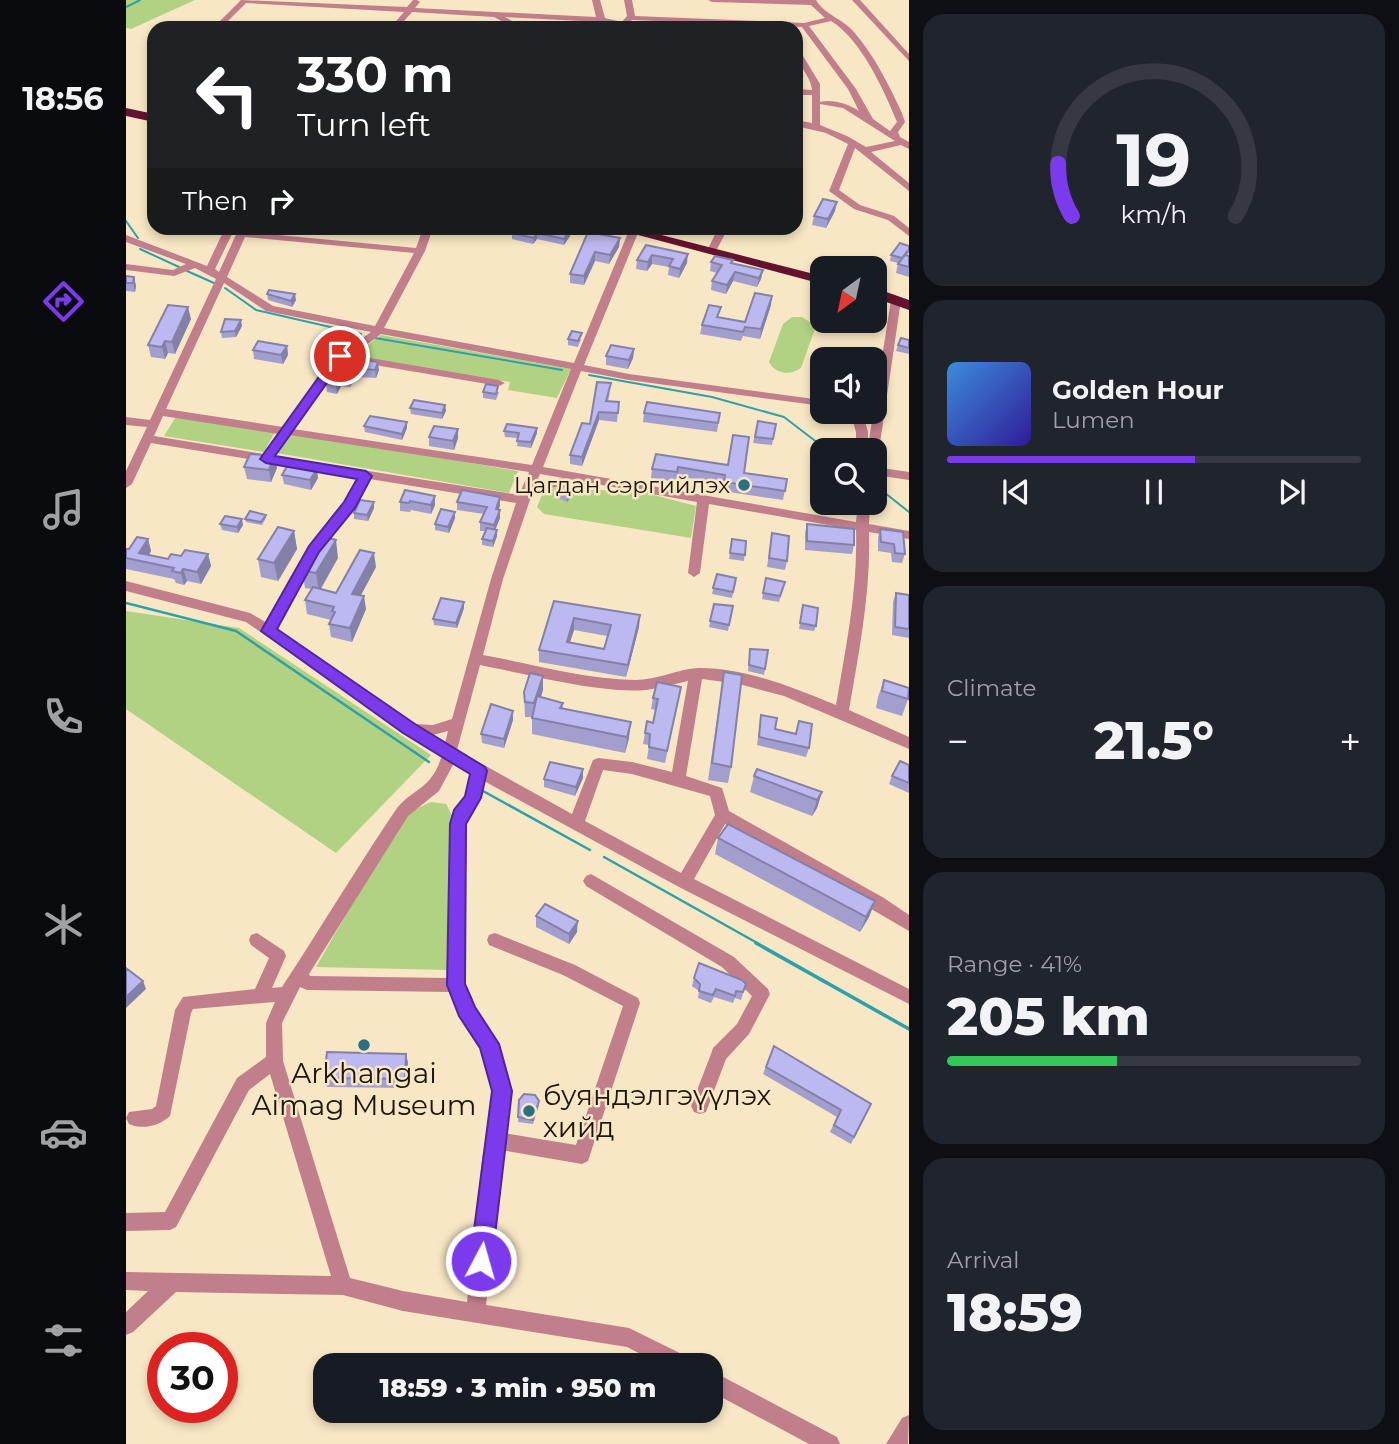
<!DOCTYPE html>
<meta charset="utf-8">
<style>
:root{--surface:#171b24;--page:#20242c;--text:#f1f3f6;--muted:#9ea1a6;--line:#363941;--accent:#7c3aed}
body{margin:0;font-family:Montserrat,sans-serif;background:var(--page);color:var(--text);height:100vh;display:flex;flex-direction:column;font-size:26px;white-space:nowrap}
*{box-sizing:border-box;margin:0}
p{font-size:23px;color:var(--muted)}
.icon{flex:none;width:38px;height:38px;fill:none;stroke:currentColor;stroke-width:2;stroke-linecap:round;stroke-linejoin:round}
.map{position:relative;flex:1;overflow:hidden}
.details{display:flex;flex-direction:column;gap:14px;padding:14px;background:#0d0f14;width:490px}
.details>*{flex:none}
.banner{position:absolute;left:21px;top:21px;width:656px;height:214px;border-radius:21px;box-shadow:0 4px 10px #0003;background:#202124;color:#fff;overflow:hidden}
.needle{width:46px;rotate:213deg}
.fabs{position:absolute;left:684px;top:256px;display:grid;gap:14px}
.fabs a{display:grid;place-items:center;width:77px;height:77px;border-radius:14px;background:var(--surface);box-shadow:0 4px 10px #0003;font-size:35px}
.speed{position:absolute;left:21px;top:1332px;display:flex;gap:14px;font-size:35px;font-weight:700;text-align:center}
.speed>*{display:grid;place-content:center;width:91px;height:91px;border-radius:50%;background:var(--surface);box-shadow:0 4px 10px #0003;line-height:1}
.speed .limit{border:10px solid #d22;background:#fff;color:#111}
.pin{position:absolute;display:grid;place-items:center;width:60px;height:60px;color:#fff;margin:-30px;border:4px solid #fff;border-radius:50%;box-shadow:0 2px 7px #0007}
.me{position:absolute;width:77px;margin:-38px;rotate:6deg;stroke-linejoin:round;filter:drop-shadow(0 0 5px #0008)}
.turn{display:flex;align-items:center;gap:24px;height:147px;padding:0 35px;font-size:32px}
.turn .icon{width:91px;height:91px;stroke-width:2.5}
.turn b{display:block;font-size:49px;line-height:60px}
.then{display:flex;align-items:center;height:66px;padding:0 35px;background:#0003;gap:14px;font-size:26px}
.big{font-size:52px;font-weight:800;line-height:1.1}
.details .tile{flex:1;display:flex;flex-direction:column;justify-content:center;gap:10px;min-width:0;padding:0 24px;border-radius:21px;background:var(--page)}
.details .dial{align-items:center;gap:0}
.dial svg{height:182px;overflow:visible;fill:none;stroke:var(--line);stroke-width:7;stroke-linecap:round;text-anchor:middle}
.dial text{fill:var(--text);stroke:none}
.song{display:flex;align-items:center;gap:21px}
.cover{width:84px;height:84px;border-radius:10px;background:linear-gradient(135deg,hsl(210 70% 55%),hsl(250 70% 35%))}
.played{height:7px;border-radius:4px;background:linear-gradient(90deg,var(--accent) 60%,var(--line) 60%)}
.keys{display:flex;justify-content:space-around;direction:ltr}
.heat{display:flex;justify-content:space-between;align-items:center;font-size:38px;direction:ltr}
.charge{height:10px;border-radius:5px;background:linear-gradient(90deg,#34c759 41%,var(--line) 0)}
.trip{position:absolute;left:187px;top:1353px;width:410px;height:70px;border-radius:21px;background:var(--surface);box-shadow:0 4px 10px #0003;font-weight:800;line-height:70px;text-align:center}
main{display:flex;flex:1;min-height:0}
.tabs{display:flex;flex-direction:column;width:126px;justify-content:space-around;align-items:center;background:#090b0e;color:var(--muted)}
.tabs .icon{width:49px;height:49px}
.tabs .current{color:var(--accent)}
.tabs b{font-size:32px;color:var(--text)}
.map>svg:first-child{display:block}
.green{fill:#b1d283}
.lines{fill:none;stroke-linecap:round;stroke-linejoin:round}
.stream-far2{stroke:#2ea0a9;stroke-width:2}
.stream-far1{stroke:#2ea0a9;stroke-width:2.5}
.stream{stroke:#2ea0a9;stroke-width:3.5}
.minor{fill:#c17e8b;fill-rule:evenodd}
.highway{fill:#64132e;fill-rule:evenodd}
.wall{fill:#a29ece;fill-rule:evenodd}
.shaded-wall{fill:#8481a8}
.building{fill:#bcb8f0;stroke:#8481a8;stroke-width:2;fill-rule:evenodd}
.route{fill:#7c3aed;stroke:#51269a;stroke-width:2}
.poi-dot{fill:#2b707f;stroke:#f8e7c4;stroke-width:2.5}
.labels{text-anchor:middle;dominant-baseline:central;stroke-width:5;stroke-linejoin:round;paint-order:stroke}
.poi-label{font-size:23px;fill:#1d170a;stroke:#f8e7c4;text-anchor:end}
.near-poi-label{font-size:28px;fill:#1d170a;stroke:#f8e7c4}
</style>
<main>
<nav class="tabs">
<b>18:56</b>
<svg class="icon current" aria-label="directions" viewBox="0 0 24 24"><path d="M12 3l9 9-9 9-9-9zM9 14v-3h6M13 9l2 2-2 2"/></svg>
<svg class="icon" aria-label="music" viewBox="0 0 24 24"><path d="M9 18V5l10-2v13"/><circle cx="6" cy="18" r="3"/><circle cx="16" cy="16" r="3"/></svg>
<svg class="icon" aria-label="phone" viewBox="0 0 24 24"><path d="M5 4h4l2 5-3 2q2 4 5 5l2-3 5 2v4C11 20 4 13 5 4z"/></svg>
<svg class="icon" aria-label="climate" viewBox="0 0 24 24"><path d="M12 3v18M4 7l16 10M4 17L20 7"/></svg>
<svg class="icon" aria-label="car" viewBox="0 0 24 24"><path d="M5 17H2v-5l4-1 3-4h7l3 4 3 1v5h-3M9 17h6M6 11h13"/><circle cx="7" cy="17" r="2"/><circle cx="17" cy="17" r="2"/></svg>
<svg class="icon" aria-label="filters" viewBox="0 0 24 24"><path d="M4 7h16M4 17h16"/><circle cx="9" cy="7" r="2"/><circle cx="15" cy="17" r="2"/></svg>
</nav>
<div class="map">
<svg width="783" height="1444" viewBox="0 0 783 1444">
<rect width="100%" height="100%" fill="#f8e7c4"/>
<path class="green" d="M0 0H69L5 29 0 28Z
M666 317H676L690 326 675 368C664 376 649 374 643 362L657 324Z
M255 335 445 369 431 398 382 390 384 382 225 357Z
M51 415 150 430 138 452 38 436Z
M163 432 392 471 383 493 151 453Z
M433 487 520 493 570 506 565 538 418 514 411 507 418 490Z
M0 611 113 628 305 755 210 853 0 709Z
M305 802 320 804 332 827 328 833 322 970 190 967 277 815Z"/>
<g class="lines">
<path class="stream-far2" d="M0 7 14 0
M0 221 12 238
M14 249 53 267
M61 271 88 283
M99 288 130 310 235 334
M249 338 436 370
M463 375 586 397 658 417 701 450
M749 485 783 512"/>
<path class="stream-far1" d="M0 603 110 631 303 762
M357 791 464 850
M478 857 633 944"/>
<path class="stream" d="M630 943 783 1029"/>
<path class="minor" d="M115 0 281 7 287 0H291L294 2 289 8 470 17 466 0H474L479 18 496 22 501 16 498 0H506L509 16 678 23 699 18 685 5 586 2 582 0H690C699 15 717 19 728 32 748 55 763 85 776 113L779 122 772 132 774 137 783 142V149L775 145 745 152 783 183V191L729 148 713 190 734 205 768 216 783 228V236L762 220 728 209 703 191 722 144 700 133 670 126V120L686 123V95H670V89L686 90C685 75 670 65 670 49L674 51 694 84V102C707 99 722 104 733 111L722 89 676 27 506 20 498 27 475 22 379 17 399 28H389L368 17 286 12 272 28H264L278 12 120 3 95 28H87ZM705 21C735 39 758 90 771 122L764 131 747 119 730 89 683 26ZM694 104 717 108 769 141 740 147 721 136 694 125Z
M726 0H734L783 54V61Z
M99 228H109L89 269 93 272 113 228H123L121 232 290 248 297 228H307L299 251 258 328 448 363 504 228H514L458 365 503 374 696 400V406L503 380 455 371 417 467 730 522 732 502H744L743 524 783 531V539L743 532C745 591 733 652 723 710L783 737V749L658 696 613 684 576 679 560 776 596 788 603 811 758 898 783 915V931L599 824 568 879 783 989V1004L553 887 358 781 354 798 341 817 338 983 346 997 348 1008 371 1044 385 1091 378 1133 450 1145 497 1006 437 975 363 945 361 940 363 935 369 933 449 965 512 998 514 1003 462 1161 456 1164 375 1150 360 1305 503 1328 564 1358 567 1365H536L501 1347 277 1311 217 1295 50 1292 7 1332 0 1335V1312L22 1291 0 1290V1272L205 1276 144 1074 123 1090 50 1227 44 1230 0 1231V1213L39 1212 111 1078 140 1057V1023L149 1002 67 1009 65 1013 44 1116C33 1126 17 1130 3 1124L0 1118 3 1112 26 1109 30 1106 49 1010 57 997 129 989 143 958 125 945 123 940 125 935 131 933 158 951 160 956 146 988 156 987C194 929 230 869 269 811 286 787 305 792 316 755L278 732 120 622 0 591V581L124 613 141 623 184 546 219 502 233 477 25 443 6 484 0 488V471L21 427 0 425V417L24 420 90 279 69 268 48 276 0 270V264L47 270 60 264 0 242V235L81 266ZM119 237 288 253 249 326 147 306 101 277ZM98 283 140 311 245 332 215 353 210 354 157 427 40 409ZM255 334 445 369 406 465 167 429 211 366 219 360 373 386 379 383 373 380 227 355ZM37 416 152 434 137 454 28 436ZM163 435 403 472 393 495 148 456ZM414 474 426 476 571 502 562 573 568 577 574 573 583 504 730 530C732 588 720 647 710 705 668 688 618 667 572 668 552 669 531 680 509 680 458 679 407 664 357 655L377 579 407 491 437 486 443 482 437 478 410 483ZM244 479 390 503 365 579 326 719 307 725 287 724 150 630 193 551 228 507ZM354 665C401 674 473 694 520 690 534 688 548 684 562 681L546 772 506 762 472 758 467 760 446 814 331 750ZM322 731 319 743 307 735ZM328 763 345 773 340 796 329 811 325 824 322 978 184 976 183 974 282 816 313 791ZM477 770 506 774 584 796 589 815 555 873 459 821ZM174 987 181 990 326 992 330 999 334 1015 355 1047 367 1091 356 1160 341 1302 277 1291 224 1278 157 1061 156 1023Z
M592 228H602L589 253H583L581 251Z
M770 297 775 300 753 450 749 453V450H730V432L724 411H736L742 432V446L765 300Z
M749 467 783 472V480L749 475Z
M465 874 608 957 642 989 644 994 623 1034 600 1059 580 1112 574 1114 568 1112 565 1106 585 1054 587 1048 611 1024 626 996 596 967 460 886 457 881 460 876Z
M584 1370 711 1437 714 1444H683L584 1391Z
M783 1415 782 1444H760L776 1418Z"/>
<path class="highway" d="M0 108 28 114V122L0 116Z
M486 228H508L696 276V284Z
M749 288 783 300V310L749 298Z"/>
</g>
<path class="wall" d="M709 211 700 228 686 225 688 216Z
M128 228H139L137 231 129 230Z
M226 228H259L256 233 226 229Z
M444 230V236L438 245 411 239 407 244 386 239V233Z
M462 232 494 238 493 247 483 264 469 261 458 285 444 283V274Z
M520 245 561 263 553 278 542 275 543 267 526 264 521 271 510 269 511 260Z
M783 246V253L781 255 783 256V277L770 273 772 263 764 261 765 255Z
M607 260 606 263 637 270 635 279 631 287 607 281 600 294 585 290 586 281 591 273 584 271 585 262Z
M0 276 8 277 10 286 9 292 0 291Z
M141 294 170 300 166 307 142 300Z
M645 305 634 339 617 336 615 341 574 334 576 325 593 317 619 322Z
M65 319 49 354 42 353 39 359 25 357 22 345Z
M116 326 110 337 96 338 95 332Z
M442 339H455L452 347 442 345Z
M783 340V354L770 351 772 345Z
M161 346 162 355 157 364 128 359 127 350Z
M508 349 507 358 502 369 480 365V356Z
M215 357 253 370 250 378 230 377 224 387 215 386 211 394 201 392 200 384Z
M357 392H373L370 400 357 398Z
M484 392 482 402H493L491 422 473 420 456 466 444 464V455Z
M319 405 320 411 316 419 285 414 284 408Z
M518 413H594L591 432 517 422Z
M632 421 650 424 646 445 627 443Z
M281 422V428L276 440 239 432 238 426Z
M332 429V438L328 450 303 446V437Z
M378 431 411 433 405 448 391 446 392 438 379 437Z
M530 454 618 473 661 479 657 500 596 491 597 484 551 476 550 482 525 478 526 469Z
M118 467 151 468 145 482 121 479Z
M156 475 192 478 185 490 158 484Z
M447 489 446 495 441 502 432 498V492Z
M309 496V505L305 514 285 510 284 512 274 511V502Z
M331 502 374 505 373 510 374 518 369 530 371 536 367 547 356 545V539L359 531H354V522L358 514 331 510Z
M699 502H722L720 510 698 506Z
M248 508 242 521 228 519V513Z
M329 512V518L323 533 309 530V524Z
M140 515V518L136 525 120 522 119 519Z
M94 524 117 525 112 533 96 530Z
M681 524 728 545 726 554 679 550V533Z
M754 529 779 554 776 563 766 562 765 553 752 551V538Z
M168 531 171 549 152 581 135 577 132 559Z
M646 533 661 561 659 570 641 567Z
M22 539 25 551 23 555 42 559 55 556 82 554 85 566 75 584 61 581 58 585 50 583 48 579 0 569V549H3Z
M606 539 620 541 618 561 603 559Z
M212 558 195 589 210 593 250 567 235 595 240 609 226 642 205 637 203 624 205 620 181 614 179 600 186 589 179 588 176 570Z
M591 574 610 578 606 598 586 594Z
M640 578 659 582 653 602 636 599Z
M770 593 783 595V638L766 635 767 602Z
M428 601 513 627 500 677 413 662V650ZM448 630 481 636 478 649 444 642Z
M338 602V608L331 628 308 625 307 619Z
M588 604 603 625 602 631 583 627Z
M677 605 690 626 688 631 673 629Z
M624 649 639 669 638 675 622 671Z
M598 672 605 767 602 783 582 780Z
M758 680 782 699 776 716 750 708 752 697Z
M417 690 415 697 437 703V709L503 738 499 753 406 734V717H399L398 692Z
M527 698H553L539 763 521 759 523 745 517 744 519 733 527 723 529 710 525 709Z
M387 711V720L378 748 356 743 355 734Z
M635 715 649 729 670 734 673 721 683 748 680 757 631 745Z
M783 765V793L763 784 766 776Z
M628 776 696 792 691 808 686 816 624 792Z
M457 778 449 796 418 787V779Z
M592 838 749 901 743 917 734 932 589 854Z
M410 916 451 932 443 944 410 927Z
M568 978 620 984 615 1000 609 998 607 1003 588 997 585 1003 572 998 573 991 566 986Z
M648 1046 745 1104 725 1144 704 1132 711 1117 637 1074Z
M280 1054 282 1063 280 1088 201 1087 198 1078Z
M393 1100 413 1101V1105L407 1124 392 1122Z"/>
<path class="shaded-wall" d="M711 202 709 211 700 228 702 219Z
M444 230V236L438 245V239Z
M411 233V239L407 244 408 238Z
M494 238 493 247 483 264 484 255Z
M469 252V261L458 285V276Z
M562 254 561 263 553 278 554 269Z
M526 255V264L521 271 522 262Z
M637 270 635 279 631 287 633 278Z
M609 272 607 281 600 294 601 285Z
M8 277 10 286 9 292 7 283Z
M169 294 170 300 166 307 165 301Z
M646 296 645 305 634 339 635 329Z
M62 307 65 319 49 354 46 342Z
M115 320 116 326 110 337 109 331Z
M39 341 42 353 39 359 36 347Z
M161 346 162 355 157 364 155 355Z
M508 349 507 358 502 369 503 360Z
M252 362 253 370 250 378 249 370Z
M229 368 230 377 224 387 223 379Z
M214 377 215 386 211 394 210 385Z
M319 405 320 411 316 419V413Z
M473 412V420L456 466V457Z
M281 422V428L276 440V434Z
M411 428V433L405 448V442Z
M332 429V438L328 450 327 441Z
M148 456 151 468 145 482 143 470Z
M191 469 192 478 185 490 184 480Z
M447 489 446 495 441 502V495Z
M309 496V505L305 514V505Z
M374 497V505L370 517V509Z
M248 502V508L242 521 241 515Z
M374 510V518L368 533V525Z
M329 512V518L323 533 322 527Z
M116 519 117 525 112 533 111 527Z
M371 530V536L367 547V541Z
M168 531 171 549 152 581 148 563Z
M22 539 25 551 18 562 13 553Z
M210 540 212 558 193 591 190 573Z
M248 553 250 567 228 608 226 594Z
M82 554 85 566 75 584 71 572Z
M57 569 61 581 58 585 55 573Z
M238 596 240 609 226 642 224 628Z
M338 602V608L331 628 330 623Z
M514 615 513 627 500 677 502 665Z
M448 618V630L440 654 441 642Z
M417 676V690L408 718V703Z
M387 711V720L378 748V739Z
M505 722 503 738 499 753 501 737Z
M457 769V778L449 796 450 787Z
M696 792 691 808 686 816 691 800Z
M749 901 743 917 734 932 740 917Z
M452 921 451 932 443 944V934Z
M17 981 20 989 0 1008V997Z
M280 1054 282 1063 280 1088 279 1079Z"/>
<path class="building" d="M697 199 711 202 702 219 688 216Z
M390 228H433L444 230 438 239 411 233 408 238 386 233Z
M462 232 494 238 484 255 469 252 458 276 444 274Z
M774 243 783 246V249L776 258 765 255Z
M520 245 562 254 554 269 543 266 547 259 526 255 522 262 511 260Z
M779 255 783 256V267L772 264Z
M589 256 607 260 605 263 637 270 633 278 609 272 601 285 586 281 596 265 585 262Z
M0 276 8 277 7 283H0Z
M143 290 169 294 165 301 141 294Z
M629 293 646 296 635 329 619 327 617 332 576 325 583 305 595 307 591 317 619 322Z
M42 305 62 307 46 342 39 341 36 347 22 345Z
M99 319 115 320 109 331 95 332Z
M446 331 456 333 452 341 442 339Z
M775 338 783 340V348L772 345Z
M132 341 161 346 155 355 127 350Z
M485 345 508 349 503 360 480 356Z
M215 357 252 362 249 370 229 368 223 379 214 377 210 385 200 384Z
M471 382 485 383 480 401 493 402 492 413 473 412 456 457 444 455 456 423 464 424Z
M360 384 372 386 370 394 357 392Z
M288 400 319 405 316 413 284 408Z
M521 402 594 413 592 423 518 413Z
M244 416 281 422 276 434 238 426Z
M632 421 650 424 647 439 629 437Z
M381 424 411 428 405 442 391 441 393 433 378 431Z
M308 426 332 429 327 441 303 437Z
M607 435 623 437 618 473 661 479 659 491 598 482 599 475 552 467 551 472 526 469 530 454 602 465Z
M124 454 148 456 143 470 118 467Z
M163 463 191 469 184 480 156 475Z
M437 486 447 489 441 495 432 492Z
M279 490 309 496 305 505 284 501 283 503 274 502Z
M336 490 374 497 370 509 374 510 368 525 354 522 361 507 331 502Z
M234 500 248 502 241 515 228 513Z
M315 509 329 512 322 527 309 524Z
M124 511 140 515 135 522 119 519Z
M99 516 116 519 111 527 94 524Z
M681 524 728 529V545L681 541Z
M152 527 168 531 148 563 132 559Z
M361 528 371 530 367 541 356 539Z
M754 529 777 532 779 554 769 553 768 544 755 542Z
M646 533 663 536 661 561 643 558Z
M194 536 210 540 190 573 176 570Z
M11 537 22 539 13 553 42 559 45 554 55 556 59 550 82 554 71 572 57 569 55 573 46 571 48 568 0 558V549H3Z
M606 539 620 541 619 555 604 553Z
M234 550 248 553 226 594 238 596 224 628 203 624 209 612 206 611 208 607 179 600 187 587 210 593Z
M591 574 610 578 607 592 587 588Z
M640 578 659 582 654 596 637 593Z
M770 593 783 595V629L769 627Z
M315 598 338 602 330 623 307 619Z
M428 601 514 615 502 665 413 650ZM448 618 485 625 478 649 441 642Z
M588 604 607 606 603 625 584 621Z
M677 605 692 608 690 626 674 623Z
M624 649 642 650 639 669 623 665Z
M598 672 616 675 605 767 586 763Z
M404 673 417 676 408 703 399 702 398 692Z
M758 680 783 688 782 699 756 691Z
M531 682 555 687 541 751 523 747 524 734 519 733 521 721 527 723 532 699 527 698Z
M411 696 437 703 434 708 505 722 501 737 406 718Z
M365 704 387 711 378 739 355 734Z
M635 715 651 718 649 729 670 734 673 721 686 724 683 748 633 737Z
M774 761 783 765V783L766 776Z
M424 762 457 769 450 787 418 779Z
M631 769 696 792 691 800 628 776Z
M602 824 749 901 740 917 592 838Z
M419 904 452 921 443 934 410 916Z
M573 963 616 980 620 984 617 992 610 991 609 996 590 989 587 995 573 991 574 984 568 978Z
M0 968 17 981 0 997Z
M648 1046 745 1104 728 1137 708 1125 715 1110 640 1067Z
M201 1052 280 1054 279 1079 198 1078Z
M398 1094 409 1095 413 1101 407 1120 392 1117 393 1100Z"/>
<path class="route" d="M210 353 220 356 149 456 240 471 246 476 229 508 193 552 151 629 289 724 359 767 361 771 355 798 340 824 339 984 349 1007 373 1044 386 1091 366 1261 362 1269 355 1272 347 1269 344 1261 366 1091 354 1048 333 1016 321 985 324 824 328 810 339 796 344 774 277 733 135 631 183 546 218 502 231 479 140 463 134 459Z"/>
<g class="poi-dot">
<circle cx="618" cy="485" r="7"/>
<circle cx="238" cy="1045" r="7"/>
<circle cx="403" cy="1111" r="7"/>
</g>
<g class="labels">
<g class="poi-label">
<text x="604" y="485">Цагдан сэргийлэх</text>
</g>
<g class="near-poi-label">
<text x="238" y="1073">Arkhangai<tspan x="238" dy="32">Aimag Museum</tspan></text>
<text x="417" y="1095" text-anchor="start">буяндэлгэүүлэх<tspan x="417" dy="32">хийд</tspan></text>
</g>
</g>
</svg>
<div class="fabs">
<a><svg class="needle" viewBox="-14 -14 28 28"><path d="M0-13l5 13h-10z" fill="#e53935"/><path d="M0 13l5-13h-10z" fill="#9ea1a6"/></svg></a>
<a><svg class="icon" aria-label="sound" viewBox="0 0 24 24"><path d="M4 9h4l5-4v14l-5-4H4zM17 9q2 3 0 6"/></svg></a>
<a><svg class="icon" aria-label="search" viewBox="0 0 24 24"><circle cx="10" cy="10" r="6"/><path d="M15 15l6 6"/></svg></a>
</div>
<div class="speed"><div class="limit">30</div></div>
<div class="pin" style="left:214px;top:356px;background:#d93025"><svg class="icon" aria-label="arrive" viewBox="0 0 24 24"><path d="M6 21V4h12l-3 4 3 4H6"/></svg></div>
<svg class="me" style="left:355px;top:1261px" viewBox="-20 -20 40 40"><circle r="17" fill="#7c3aed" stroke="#fff" stroke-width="3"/><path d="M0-11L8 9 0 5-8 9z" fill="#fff"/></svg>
<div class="trip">18:59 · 3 min · 950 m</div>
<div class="banner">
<div class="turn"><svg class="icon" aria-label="left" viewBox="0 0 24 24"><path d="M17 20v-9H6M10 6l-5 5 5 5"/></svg><div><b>330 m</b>Turn left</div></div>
<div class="then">Then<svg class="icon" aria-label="right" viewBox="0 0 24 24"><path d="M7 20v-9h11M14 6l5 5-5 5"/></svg></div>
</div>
</div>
<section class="details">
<div class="tile dial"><svg viewBox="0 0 100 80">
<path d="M14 69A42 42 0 1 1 86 69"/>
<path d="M14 69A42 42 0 0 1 8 46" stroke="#7c3aed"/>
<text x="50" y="56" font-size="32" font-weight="700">19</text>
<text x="50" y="72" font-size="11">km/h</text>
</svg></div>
<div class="tile">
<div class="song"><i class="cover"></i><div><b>Golden Hour</b><p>Lumen</p></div></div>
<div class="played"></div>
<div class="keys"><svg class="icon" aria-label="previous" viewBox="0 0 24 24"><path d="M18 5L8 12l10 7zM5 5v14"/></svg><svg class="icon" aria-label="pause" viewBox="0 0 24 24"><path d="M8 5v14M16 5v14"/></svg><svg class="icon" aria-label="next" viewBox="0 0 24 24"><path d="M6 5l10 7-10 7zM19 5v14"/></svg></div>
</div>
<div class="tile"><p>Climate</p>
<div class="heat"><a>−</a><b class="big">21.5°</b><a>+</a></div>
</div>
<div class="tile"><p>Range · 41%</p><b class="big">205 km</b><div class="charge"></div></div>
<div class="tile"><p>Arrival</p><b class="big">18:59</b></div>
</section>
</main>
